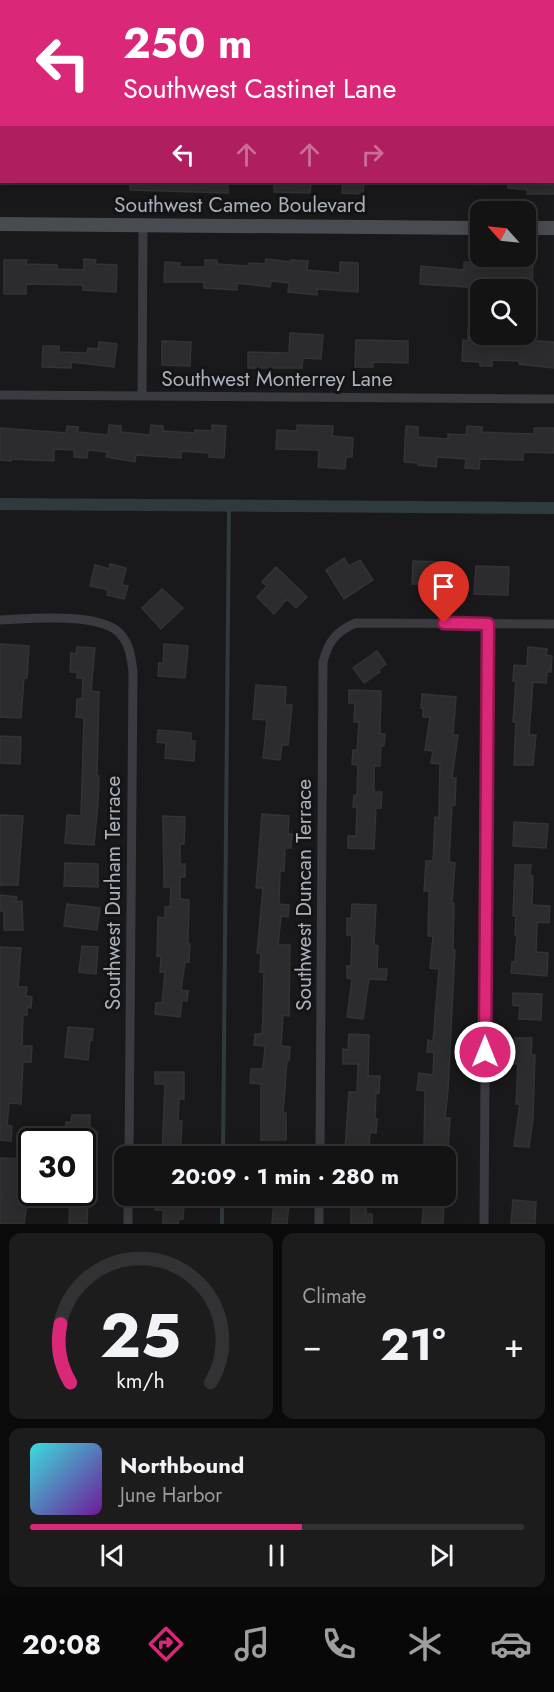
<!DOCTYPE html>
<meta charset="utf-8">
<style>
:root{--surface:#131314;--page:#1c1c1d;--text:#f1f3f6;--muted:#9d9ea0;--line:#323234;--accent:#db2777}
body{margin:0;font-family:Jost,sans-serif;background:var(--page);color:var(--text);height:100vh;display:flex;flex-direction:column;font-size:22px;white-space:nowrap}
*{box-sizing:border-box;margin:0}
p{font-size:20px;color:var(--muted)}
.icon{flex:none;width:33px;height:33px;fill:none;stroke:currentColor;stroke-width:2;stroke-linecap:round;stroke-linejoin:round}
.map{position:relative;height:1224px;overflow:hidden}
.details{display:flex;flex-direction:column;gap:9px;padding:9px;background:#0a0a0b;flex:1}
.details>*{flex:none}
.banner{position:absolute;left:0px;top:0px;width:555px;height:183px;box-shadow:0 3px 15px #0003,0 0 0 2px var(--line);background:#db2777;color:#fff;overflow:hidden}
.needle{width:39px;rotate:297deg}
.tools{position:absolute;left:470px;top:201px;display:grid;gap:12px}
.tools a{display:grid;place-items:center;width:66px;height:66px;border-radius:12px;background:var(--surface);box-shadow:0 3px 15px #0003,0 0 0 2px var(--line);font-size:30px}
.speed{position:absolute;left:18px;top:1128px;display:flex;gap:12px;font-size:30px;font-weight:700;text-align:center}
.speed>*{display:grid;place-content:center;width:78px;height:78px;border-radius:50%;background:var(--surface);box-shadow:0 3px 15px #0003,0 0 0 2px var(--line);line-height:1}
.speed .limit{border:3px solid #111;border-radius:9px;background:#fff;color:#111}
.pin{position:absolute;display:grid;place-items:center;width:51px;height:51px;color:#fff;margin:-62px -26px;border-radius:50% 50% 50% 0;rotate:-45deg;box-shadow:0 0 6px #0007}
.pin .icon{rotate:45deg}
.me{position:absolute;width:66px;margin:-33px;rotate:0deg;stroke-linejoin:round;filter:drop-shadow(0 0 4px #0008)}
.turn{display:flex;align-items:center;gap:21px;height:126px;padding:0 24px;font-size:27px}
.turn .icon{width:78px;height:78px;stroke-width:2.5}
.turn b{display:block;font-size:42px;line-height:51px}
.lanes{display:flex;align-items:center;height:57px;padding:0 24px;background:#0003;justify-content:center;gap:30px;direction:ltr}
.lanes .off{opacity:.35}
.big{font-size:45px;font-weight:700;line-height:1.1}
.details .card{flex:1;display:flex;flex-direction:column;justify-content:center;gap:9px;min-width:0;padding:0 21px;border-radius:12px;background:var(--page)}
.details .dial{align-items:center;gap:0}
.dial svg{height:156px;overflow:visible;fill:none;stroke:var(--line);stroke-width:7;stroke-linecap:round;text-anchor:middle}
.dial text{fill:var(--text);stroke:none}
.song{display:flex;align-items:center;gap:18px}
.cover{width:72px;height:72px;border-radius:9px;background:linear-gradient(135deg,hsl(180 70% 55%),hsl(280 70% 35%))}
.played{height:6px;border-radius:3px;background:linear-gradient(90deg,var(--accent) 55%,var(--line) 55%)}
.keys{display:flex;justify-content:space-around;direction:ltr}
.heat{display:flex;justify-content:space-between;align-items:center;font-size:33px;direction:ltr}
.details .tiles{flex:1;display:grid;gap:9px;grid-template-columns:1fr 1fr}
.card:last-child{grid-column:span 2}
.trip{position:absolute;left:114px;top:1146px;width:342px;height:60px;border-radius:12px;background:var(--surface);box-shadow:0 3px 15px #0003,0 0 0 2px var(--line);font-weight:700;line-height:60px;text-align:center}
.dock{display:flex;height:96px;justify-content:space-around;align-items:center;background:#080808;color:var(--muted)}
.dock .icon{width:42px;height:42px}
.dock .selected{color:var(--accent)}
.dock b{font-size:27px;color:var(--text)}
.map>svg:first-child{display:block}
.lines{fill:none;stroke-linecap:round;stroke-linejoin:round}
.stream{stroke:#2f3a3f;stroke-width:4}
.canal{stroke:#2f3a3f;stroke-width:12}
.building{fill:#2c2c2f;stroke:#333337;stroke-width:1.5}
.street{stroke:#3a3b40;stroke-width:9}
.secondary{stroke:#484b50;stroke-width:14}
.route-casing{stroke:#8e194d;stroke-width:15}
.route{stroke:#db2777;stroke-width:10}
.labels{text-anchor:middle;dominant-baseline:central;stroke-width:6;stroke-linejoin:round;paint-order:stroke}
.street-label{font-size:21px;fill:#abb1bb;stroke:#141416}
</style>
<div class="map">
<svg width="554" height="1224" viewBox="0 0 554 1224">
<rect width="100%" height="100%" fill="#19191b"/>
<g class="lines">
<path class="stream" d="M223 1156 229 506
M222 1224V1196"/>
<path class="canal" d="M0 504 554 508"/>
</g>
<path class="building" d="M130 182H228V193L130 190Z
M274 182H311L310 193 274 192Z
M343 182H364L363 194 342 193Z
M508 182H554V194H527L528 190 508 188Z
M84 259 96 260 95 264 117 265 116 292 83 290V285L26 284V294H4V260H27L26 264 57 265V269L84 270Z
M266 259 291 262V260L308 261 307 270 340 273V262L358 263V292L317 289V295L288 292 289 283 271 281 270 287 237 283V290L204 288V282H164L165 262 180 263 179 267H205V260H217V264L248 266 249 263 265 264Z
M464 262 507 265V262L533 263 532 287 489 286 483 288 420 284 421 266 464 270Z
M468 328H480V334H493V340H513L514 335H525V340L554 342V368L519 364 520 361 492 360V366H480V362L462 361 463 340 468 341Z
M290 333 323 335 321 359 303 358 302 368H248V352L289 353Z
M356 340 408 341V363L373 362V367H355Z
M162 341 191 342 190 366 162 365Z
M99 342 117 344 114 367 71 362V368L42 367 43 346H59V352L87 353 88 348 98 349Z
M109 425 121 426V432L150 435 151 425 163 426V431L195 433V430L212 431V425L226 426 224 458 209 457V453L181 451V458L136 455 135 462 106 457 107 452 88 450 87 458 74 457V450L54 449V461L11 459V461L0 460V428L66 433 67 426 78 427V432L108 435Z
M297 425 333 426 332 436 353 438 352 457H346L345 469 318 467 319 450 276 449 277 430 297 431Z
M406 426 418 427V437L448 439V434L466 435 467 426 482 427V432L503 433 534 434V428H554V453L523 452V460L480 459 479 469 465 468 466 459 437 457 436 467 418 465V463L404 462Z
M344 558 349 566 360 560 373 580 344 599 326 570Z
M413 561 444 562 443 595H431V584H412Z
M110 564 126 568 122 585 128 586 124 599 107 595 108 590 90 586 95 565 109 569Z
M476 566 509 567 508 595 474 594Z
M276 567 307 597 296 608 287 599 274 614 257 597 267 586 262 582Z
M162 589 183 608 161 629 142 608Z
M0 644 29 646 27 678H24L21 718 0 717Z
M164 644 188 646 185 678 158 676 159 663 163 664Z
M77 647 95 648 91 691 99 692 97 776H99L98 804 94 845 65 843 67 815 81 816 84 718 76 717 77 699H82L83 678H77V672H70L71 653 76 654Z
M528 647 547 649 546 655 552 656 551 672H547L546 683 533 682 529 735H536L533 765H514L516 722H513L516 681H513L514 665 527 666Z
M377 651 386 664 378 670 380 672 364 683 353 668Z
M256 685 286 687 285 705H292L288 745H282L280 760 263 758 267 720 253 719Z
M349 690 381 691 380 734H385L384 746H381L380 766H374V792H382L381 808H376L374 849 348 848V836H356L357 807H353L354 795H357L358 765 352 764 353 750H357L359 722H354L355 703H349Z
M422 694 456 697 453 735H458L452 778H456L455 805H452L449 862 455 863 452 903H454L453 950H455L448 1090 445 1118H450L448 1148H424L425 1091 417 1090 419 1073 433 1075 434 1052H427L428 1040 433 1041 439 969 430 968 433 936H428L429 891H424L426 861H433L435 817 439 818 440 764 431 763 433 751 425 750 430 717H423V708H421Z
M158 730 191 733V741H195L194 761 165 758 166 743 157 742Z
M0 736 21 737 20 764 0 763Z
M262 814 289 816 288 834H292L291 848H285L284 871H280L279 904 289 905 288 917 281 916 278 945H290L289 1016 283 1015 281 1046 290 1047 289 1061H287L283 1113H286V1140H261V1084L250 1083 251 1069H263L265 1046 254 1045 255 1034H262L263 1014 264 972H260L261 953H257L263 888H256Z
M0 815 23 816 18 885H0Z
M163 816 185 817 184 844H180V864H185V877H180V899L189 900 188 944H190L189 962H185L181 990 188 991 187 1001 182 1000 180 1017 155 1014 156 1003H162L165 972H160L161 956H157L158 917 165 918V907H170L171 887H164Z
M514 822 548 824 546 848 513 846Z
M65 863 98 864V887L64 886Z
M515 865H531L530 875 533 876 532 905 550 906 549 923 537 922 536 952 548 953 547 976 511 973 512 962H515L517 935H515L516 916H513Z
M0 895 17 897 16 902 22 901 23 930H4V911H0Z
M67 904 100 908 97 930 64 926Z
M352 904 376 905 374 945 378 946 377 969H387L386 980 369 979 363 1019 347 1017 352 979 347 978V966H351L352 935H347V918L351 919Z
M82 946 98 947 96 974 79 972Z
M0 947 21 948 18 987H27L26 996 32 997 31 1008 27 1007V1015H23L22 1046H32L31 1062H23L21 1104 9 1103 7 1125 12 1126 11 1141 0 1140Z
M513 993 542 994 541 1020 519 1019 520 1006 513 1005Z
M68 1027 93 1029 92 1040 90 1039 88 1060 65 1057Z
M349 1034 369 1035 368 1076H380L379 1093 376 1092 375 1119H377L376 1133 370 1132 369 1149 345 1148 349 1092H357L358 1064H343V1049L348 1050Z
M515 1038H532L531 1055H535L533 1119 529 1147 514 1146 520 1104H516L518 1064H514Z
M155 1072H184V1099H179L178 1121H182L180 1156H162L165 1084H155Z
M72 1115H90V1132H97L93 1186H82V1142H66V1122H71Z
M0 1158 24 1159 22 1203H27L24 1224H0Z
M156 1196 179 1197 178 1205 184 1206 183 1219H179L178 1224H163V1210H155Z
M70 1200 88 1201 87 1224H69Z
M274 1200 289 1201 287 1224H272Z
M513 1200 536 1202 535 1224H511Z
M351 1202H366V1214H372V1224H351Z
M424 1202 444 1204 443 1224H422Z"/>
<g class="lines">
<path class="street" d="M0 54H2
M0 395 554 399
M142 396 143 225
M0 620C29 619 104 611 122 636 130 646 131 658 133 671L129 1156
M320 1156 323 662C328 642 336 631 356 623L554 624
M128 1224V1196
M319 1224V1196
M484 1224 488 623"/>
<path class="secondary" d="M0 224 480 228
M525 228H554"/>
</g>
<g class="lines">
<defs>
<path id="route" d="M444 623 488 624 485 1052"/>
</defs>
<use href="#route" class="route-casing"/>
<use href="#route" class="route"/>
</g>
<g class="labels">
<g class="street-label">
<text x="240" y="205">Southwest Cameo Boulevard</text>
<text x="277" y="379">Southwest Monterrey Lane</text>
<text transform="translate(113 893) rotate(-90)">Southwest Durham Terrace</text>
<text transform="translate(304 895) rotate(-90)">Southwest Duncan Terrace</text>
</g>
</g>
</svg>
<div class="tools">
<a><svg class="needle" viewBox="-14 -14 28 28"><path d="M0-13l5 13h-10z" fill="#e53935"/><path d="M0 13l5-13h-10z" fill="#9d9ea0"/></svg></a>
<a><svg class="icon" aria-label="search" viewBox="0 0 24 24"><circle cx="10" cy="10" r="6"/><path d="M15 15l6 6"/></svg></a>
</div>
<div class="speed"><div class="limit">30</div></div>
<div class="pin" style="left:444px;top:623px;background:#d93025"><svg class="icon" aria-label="arrive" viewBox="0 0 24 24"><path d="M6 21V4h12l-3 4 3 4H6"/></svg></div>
<svg class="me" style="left:485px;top:1052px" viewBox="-20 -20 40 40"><circle r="17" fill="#db2777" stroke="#fff" stroke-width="3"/><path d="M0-11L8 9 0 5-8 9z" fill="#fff"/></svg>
<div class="trip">20:09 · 1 min · 280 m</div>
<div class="banner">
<div class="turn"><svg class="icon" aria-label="left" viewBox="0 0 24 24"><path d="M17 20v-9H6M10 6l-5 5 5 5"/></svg><div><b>250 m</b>Southwest Castinet Lane</div></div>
<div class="lanes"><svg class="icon" aria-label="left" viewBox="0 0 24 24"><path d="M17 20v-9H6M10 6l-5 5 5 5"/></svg><svg class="icon off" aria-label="ahead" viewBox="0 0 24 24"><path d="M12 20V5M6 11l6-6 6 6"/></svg><svg class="icon off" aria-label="ahead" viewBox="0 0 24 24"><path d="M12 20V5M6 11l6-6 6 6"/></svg><svg class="icon off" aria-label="right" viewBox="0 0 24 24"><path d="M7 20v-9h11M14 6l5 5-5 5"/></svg></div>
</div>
</div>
<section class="details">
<div class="tiles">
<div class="card dial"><svg viewBox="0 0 100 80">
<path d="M14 69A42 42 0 1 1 86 69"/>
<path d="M14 69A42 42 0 0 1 9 39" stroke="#db2777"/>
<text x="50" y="56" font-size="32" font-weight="700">25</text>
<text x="50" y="72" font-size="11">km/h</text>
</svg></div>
<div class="card"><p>Climate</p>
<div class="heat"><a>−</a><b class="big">21°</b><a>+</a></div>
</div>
<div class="card">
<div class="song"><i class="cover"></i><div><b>Northbound</b><p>June Harbor</p></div></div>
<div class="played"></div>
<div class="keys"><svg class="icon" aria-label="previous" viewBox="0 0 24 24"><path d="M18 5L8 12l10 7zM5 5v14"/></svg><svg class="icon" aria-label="pause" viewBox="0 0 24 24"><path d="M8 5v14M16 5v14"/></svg><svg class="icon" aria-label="next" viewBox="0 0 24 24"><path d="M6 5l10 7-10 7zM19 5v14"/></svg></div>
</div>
</div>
</section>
<nav class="dock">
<b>20:08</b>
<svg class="icon selected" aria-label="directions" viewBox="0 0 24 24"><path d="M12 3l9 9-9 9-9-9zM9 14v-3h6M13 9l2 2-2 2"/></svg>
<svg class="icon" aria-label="music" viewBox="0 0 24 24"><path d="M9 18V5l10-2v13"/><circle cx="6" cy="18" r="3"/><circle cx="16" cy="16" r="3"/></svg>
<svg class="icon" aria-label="phone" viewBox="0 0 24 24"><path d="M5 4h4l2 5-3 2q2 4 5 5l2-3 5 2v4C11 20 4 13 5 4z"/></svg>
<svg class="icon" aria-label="climate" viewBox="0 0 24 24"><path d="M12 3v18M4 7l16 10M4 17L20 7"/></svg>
<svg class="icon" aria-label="car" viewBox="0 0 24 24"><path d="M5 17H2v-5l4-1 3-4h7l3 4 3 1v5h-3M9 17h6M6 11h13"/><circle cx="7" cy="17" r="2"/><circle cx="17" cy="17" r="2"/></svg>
</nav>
